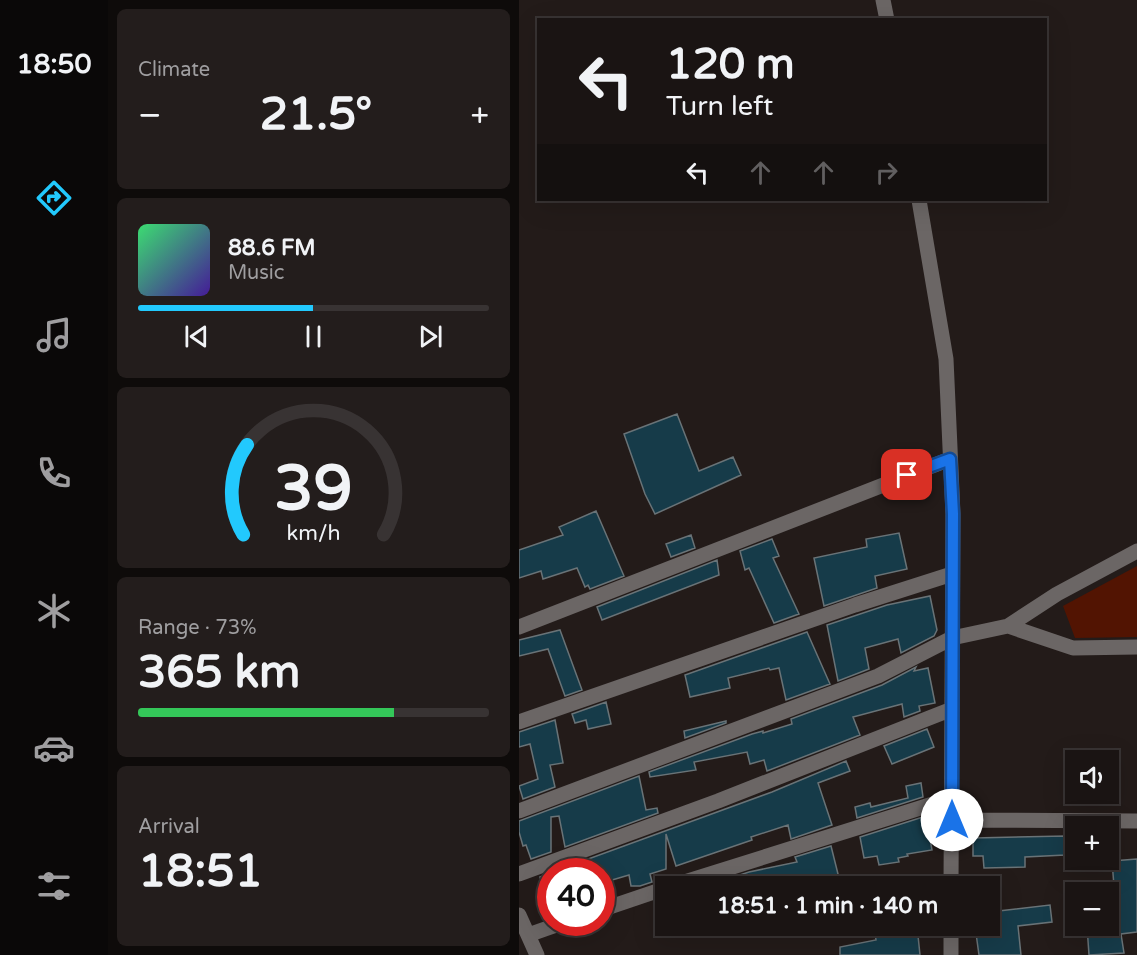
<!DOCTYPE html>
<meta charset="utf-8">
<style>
:root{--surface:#1a1413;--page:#231d1c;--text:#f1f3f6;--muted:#9f9ea0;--line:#383333;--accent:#22c9fd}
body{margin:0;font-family:"Varela Round",sans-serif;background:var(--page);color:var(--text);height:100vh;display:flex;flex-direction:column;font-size:22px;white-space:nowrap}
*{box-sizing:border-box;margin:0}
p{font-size:20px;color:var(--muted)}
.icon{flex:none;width:33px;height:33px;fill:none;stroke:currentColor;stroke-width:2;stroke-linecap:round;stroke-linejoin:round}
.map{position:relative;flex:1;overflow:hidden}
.sheet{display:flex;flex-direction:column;gap:9px;padding:9px;background:#0e0b0a;width:411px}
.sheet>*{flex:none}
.guide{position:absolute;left:18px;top:18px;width:510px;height:183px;border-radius:0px;box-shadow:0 6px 24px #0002,0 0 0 2px var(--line);background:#1a1413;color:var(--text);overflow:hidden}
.buttons{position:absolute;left:546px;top:750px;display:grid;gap:12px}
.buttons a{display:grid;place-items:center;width:54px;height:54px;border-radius:0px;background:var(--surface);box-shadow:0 6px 24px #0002,0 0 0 2px var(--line);font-size:30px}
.speed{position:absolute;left:18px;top:858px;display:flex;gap:12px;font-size:30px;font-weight:700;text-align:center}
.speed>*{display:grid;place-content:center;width:78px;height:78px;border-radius:50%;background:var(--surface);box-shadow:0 6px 24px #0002,0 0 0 2px var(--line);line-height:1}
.speed .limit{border:9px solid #d22;background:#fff;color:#111}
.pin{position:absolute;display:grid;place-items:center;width:51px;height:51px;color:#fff;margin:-26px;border-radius:12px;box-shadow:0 3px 9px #0006}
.me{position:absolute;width:66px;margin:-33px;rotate:0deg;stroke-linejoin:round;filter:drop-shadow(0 0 4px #0008)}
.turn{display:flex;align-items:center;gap:21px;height:126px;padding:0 30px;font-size:27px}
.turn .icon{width:78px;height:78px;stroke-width:2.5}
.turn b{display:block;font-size:42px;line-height:51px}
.lanes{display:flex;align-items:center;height:57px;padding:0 30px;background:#0003;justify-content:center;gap:30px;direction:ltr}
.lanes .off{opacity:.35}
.big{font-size:45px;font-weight:700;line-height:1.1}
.sheet .card{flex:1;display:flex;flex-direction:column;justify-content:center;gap:9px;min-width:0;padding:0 21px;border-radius:9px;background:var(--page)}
.sheet .dial{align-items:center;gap:0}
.dial svg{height:156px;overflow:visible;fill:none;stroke:var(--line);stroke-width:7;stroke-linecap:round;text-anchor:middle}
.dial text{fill:var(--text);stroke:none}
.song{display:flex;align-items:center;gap:18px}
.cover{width:72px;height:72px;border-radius:9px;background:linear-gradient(135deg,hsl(140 70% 55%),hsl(260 70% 35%))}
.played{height:6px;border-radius:3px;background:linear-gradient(90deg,var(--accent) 50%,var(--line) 50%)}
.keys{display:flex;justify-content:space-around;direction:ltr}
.heat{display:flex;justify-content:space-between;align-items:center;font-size:33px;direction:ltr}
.charge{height:9px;border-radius:4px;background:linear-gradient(90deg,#34c759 73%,var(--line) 0)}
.trip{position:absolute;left:136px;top:876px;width:345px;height:60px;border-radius:0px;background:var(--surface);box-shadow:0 6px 24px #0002,0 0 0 2px var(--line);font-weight:700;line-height:60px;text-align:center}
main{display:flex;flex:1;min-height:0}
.tabs{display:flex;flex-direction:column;width:108px;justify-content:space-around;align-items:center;background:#0a0808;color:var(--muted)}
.tabs .icon{width:42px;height:42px}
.tabs .current{color:var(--accent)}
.tabs b{font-size:27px;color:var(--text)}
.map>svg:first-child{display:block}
.green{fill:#521402}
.building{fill:#163b49;stroke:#697377;stroke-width:1.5}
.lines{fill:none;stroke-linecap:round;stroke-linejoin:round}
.minor{stroke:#6b6665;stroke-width:15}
.route-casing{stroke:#114b97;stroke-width:15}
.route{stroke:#1a73e8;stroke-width:10}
</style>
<main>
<nav class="tabs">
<b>18:50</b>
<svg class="icon current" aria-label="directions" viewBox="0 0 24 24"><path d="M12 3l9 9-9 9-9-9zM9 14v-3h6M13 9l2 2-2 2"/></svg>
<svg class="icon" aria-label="music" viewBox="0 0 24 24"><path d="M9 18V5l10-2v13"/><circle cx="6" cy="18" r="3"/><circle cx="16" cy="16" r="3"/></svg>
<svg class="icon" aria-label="phone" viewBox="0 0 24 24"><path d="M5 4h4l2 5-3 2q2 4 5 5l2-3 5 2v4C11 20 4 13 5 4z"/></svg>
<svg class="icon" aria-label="climate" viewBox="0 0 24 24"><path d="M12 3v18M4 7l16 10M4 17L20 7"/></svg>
<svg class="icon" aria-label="car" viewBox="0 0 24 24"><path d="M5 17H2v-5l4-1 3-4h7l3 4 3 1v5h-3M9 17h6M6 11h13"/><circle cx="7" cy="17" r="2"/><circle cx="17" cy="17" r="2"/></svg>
<svg class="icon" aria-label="filters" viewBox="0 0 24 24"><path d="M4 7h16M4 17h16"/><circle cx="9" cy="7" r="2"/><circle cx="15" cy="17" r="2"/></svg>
</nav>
<section class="sheet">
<div class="card"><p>Climate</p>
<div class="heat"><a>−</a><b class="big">21.5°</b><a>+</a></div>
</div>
<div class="card">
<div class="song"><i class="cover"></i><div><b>88.6 FM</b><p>Music</p></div></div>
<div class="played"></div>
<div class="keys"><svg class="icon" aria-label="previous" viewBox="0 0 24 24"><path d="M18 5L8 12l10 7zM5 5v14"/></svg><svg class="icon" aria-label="pause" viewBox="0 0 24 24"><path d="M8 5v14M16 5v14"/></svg><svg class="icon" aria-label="next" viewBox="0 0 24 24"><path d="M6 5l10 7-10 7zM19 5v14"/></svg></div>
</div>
<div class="card dial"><svg viewBox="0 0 100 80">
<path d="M14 69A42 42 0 1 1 86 69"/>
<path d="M14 69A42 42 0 0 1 16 23" stroke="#22c9fd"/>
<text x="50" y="56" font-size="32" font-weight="700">39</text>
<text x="50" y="72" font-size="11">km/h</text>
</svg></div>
<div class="card"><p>Range · 73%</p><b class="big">365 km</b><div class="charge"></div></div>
<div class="card"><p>Arrival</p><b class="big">18:51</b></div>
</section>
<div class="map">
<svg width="618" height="955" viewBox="0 0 618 955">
<rect width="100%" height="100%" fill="#231b19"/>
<path class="green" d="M618 566V637L556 638 544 606Z"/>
<path class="building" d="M158 414 180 471 214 457 222 475 136 514 126 494 105 434Z
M77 511 105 576 71 589 69 585 66 587 58 568 24 579 22 571 0 578V550L44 535 40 527Z
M380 533 388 569 356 576 358 588 305 606 295 558 348 547 347 539Z
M172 535 176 548 152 557 147 544Z
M253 539 260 556 254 558 280 614 255 623 230 568 226 570 221 551Z
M198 560 200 575 83 620 78 607Z
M411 596 418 630 415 636 382 653 379 639 346 648 350 669 319 681 308 625 368 605Z
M41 630 63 690 46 696 29 649 0 656V640Z
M288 632 311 684 267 700 260 668 251 670 250 668 209 678 211 688 171 697 166 675Z
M397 667 395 671 409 668 416 703 400 706 401 711 385 717 383 704 334 717 341 735 248 771 245 760 231 764 228 752 175 762 177 770 131 777 130 772 233 734 244 731V733L273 724 272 719 363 685Z
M87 702 92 724 69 729 67 720 56 723 53 714Z
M36 720 44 763 31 765 36 787 4 799 0 786 19 779 11 744 0 747V732Z
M207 721V723L166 738 165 731Z
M408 729 415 747 373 764 365 746Z
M327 761 331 771 299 783 313 825 272 839 269 825 232 837 233 840 157 866 147 834V869L131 874 133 882 121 886H112L110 875 83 883 82 872H51L50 866 253 792Z
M120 776 127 810 138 808 139 813 46 847 40 816 32 817V852L12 859 7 845 4 846 0 832V821Z
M402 783 404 797 338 818 336 807 351 803 352 807 389 798 387 786Z
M407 816 413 850 388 854 389 856 379 858 380 862 360 865 358 856 345 858 341 837Z
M546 836V855L506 857V867L465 868 464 856H454V838Z
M312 846 322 886H196V883L230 872 278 862 276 857Z
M618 859V932L602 934 605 953 570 955 568 926H590V887L595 886 593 861Z
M32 873V895L26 896 21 877Z
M531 905 533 922 499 926 502 955H460L456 926H471V912Z
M355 926H398L401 955H321V947L357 940Z"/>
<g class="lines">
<path class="minor" d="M364 0 368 20
M400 200 427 359 434 514 432 886
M489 626 554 648 618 647
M0 627 431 459
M0 722 336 605 433 574
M0 811 359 676 433 638 489 626 538 594 618 551
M433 820 618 821
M0 874 199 801 433 709
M153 886 433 798
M82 910 147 888
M0 915 18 955
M9 935 46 922
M432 955V926"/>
</g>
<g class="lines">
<defs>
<path id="route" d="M388 475 431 459 434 514 433 820"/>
</defs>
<use href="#route" class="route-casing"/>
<use href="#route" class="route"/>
</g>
</svg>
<div class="buttons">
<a><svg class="icon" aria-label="sound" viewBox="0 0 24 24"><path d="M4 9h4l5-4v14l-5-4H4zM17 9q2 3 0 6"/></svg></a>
<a>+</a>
<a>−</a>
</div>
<div class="speed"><div class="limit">40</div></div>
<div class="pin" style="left:388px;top:475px;background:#d93025"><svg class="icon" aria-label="arrive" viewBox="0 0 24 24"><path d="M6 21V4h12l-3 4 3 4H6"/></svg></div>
<svg class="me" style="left:433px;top:820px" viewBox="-20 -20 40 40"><circle r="19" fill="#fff"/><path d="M0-13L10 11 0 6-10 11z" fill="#1a73e8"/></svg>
<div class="trip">18:51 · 1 min · 140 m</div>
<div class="guide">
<div class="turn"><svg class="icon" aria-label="left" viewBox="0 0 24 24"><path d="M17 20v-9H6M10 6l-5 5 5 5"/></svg><div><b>120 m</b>Turn left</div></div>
<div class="lanes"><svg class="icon" aria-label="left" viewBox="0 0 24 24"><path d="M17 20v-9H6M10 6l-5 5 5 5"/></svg><svg class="icon off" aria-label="ahead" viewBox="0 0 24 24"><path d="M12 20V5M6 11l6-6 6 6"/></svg><svg class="icon off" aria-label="ahead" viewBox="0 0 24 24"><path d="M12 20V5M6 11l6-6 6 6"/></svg><svg class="icon off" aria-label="right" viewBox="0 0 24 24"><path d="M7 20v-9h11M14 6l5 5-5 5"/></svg></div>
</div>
</div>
</main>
